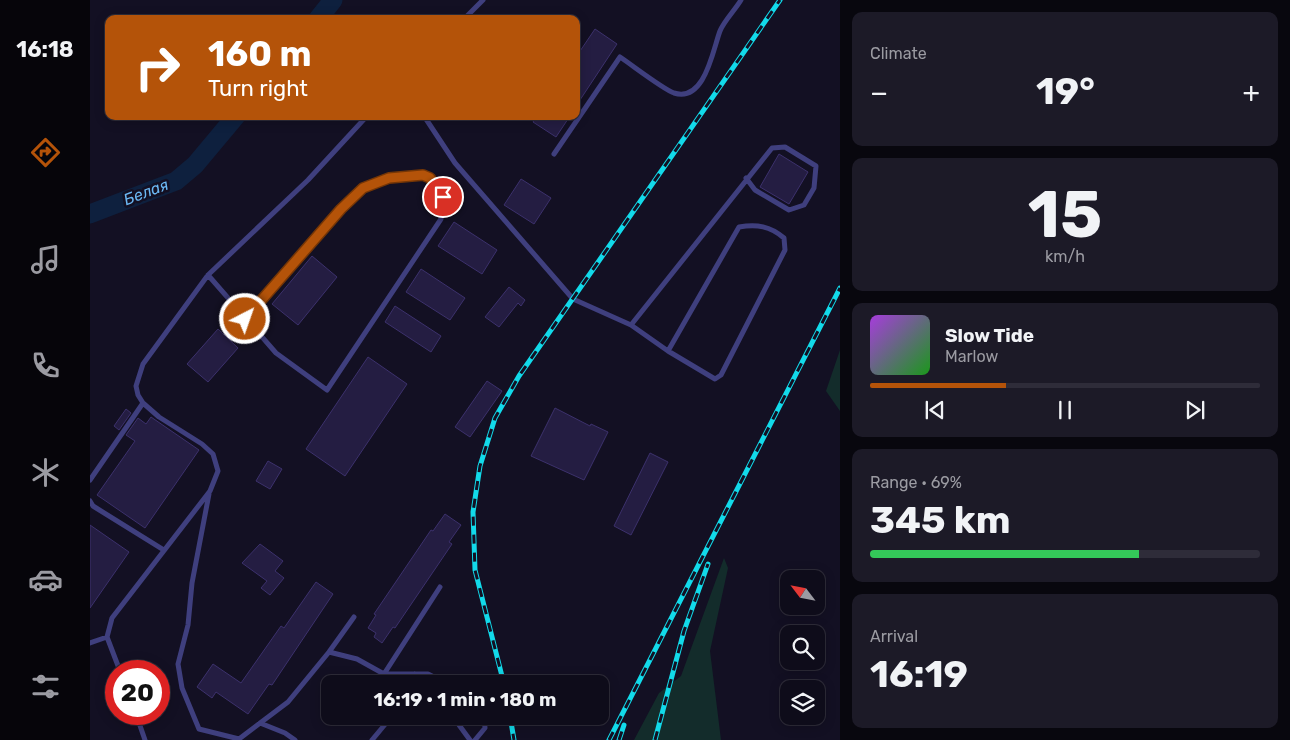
<!DOCTYPE html>
<meta charset="utf-8">
<style>
:root{--surface:#0e0c1a;--page:#1c1a27;--text:#f1f3f6;--muted:#9b9ba2;--line:#2e2c39;--accent:#b45309}
body{margin:0;font-family:Rubik,sans-serif;background:var(--page);color:var(--text);height:100vh;display:flex;flex-direction:column;font-size:19px;white-space:nowrap}
*{box-sizing:border-box;margin:0}
p{font-size:16px;color:var(--muted)}
.icon{flex:none;width:28px;height:28px;fill:none;stroke:currentColor;stroke-width:2;stroke-linecap:round;stroke-linejoin:round}
.map{position:relative;flex:1;overflow:hidden}
.sheet{display:flex;flex-direction:column;gap:12px;padding:12px;background:#08070e;width:450px}
.sheet>*{flex:none}
.hud{position:absolute;left:15px;top:15px;width:475px;height:105px;border-radius:10px;box-shadow:0 2px 12px #0003,0 0 0 1px var(--line);background:#b45309;color:#fff;overflow:hidden}
.needle{width:32px;rotate:302deg}
.tools{position:absolute;left:690px;top:570px;display:grid;gap:10px}
.tools a{display:grid;place-items:center;width:45px;height:45px;border-radius:10px;background:var(--surface);box-shadow:0 2px 12px #0003,0 0 0 1px var(--line);font-size:25px}
.speed{position:absolute;left:15px;top:660px;display:flex;gap:10px;font-size:25px;font-weight:700;text-align:center}
.speed>*{display:grid;place-content:center;width:65px;height:65px;border-radius:50%;background:var(--surface);box-shadow:0 2px 12px #0003,0 0 0 1px var(--line);line-height:1}
.speed .limit{border:8px solid #d22;background:#fff;color:#111}
.pin{position:absolute;display:grid;place-items:center;width:42px;height:42px;color:#fff;margin:-21px;border:2px solid #fff;border-radius:50%;box-shadow:0 1px 5px #0007}
.me{position:absolute;width:55px;margin:-28px;rotate:41deg;stroke-linejoin:round;filter:drop-shadow(0 0 4px #0008)}
.turn{display:flex;align-items:center;gap:18px;height:105px;padding:0 20px;font-size:22px}
.turn .icon{width:65px;height:65px;stroke-width:2.5}
.turn b{display:block;font-size:35px;line-height:42px}
.big{font-size:38px;font-weight:700;line-height:1.1}
.sheet .tile{flex:1;display:flex;flex-direction:column;justify-content:center;gap:8px;min-width:0;padding:0 18px;border-radius:10px;background:var(--page)}
.sheet .dial{align-items:center;gap:0}
.dial b{font-size:65px;line-height:1}
.song{display:flex;align-items:center;gap:15px}
.cover{width:60px;height:60px;border-radius:8px;background:linear-gradient(135deg,hsl(280 70% 55%),hsl(120 70% 35%))}
.played{height:5px;border-radius:2px;background:linear-gradient(90deg,var(--accent) 35%,var(--line) 35%)}
.keys{display:flex;justify-content:space-around;direction:ltr}
.heat{display:flex;justify-content:space-between;align-items:center;font-size:28px;direction:ltr}
.charge{height:8px;border-radius:4px;background:linear-gradient(90deg,#34c759 69%,var(--line) 0)}
.trip{position:absolute;left:231px;top:675px;width:288px;height:50px;border-radius:10px;background:var(--surface);box-shadow:0 2px 12px #0003,0 0 0 1px var(--line);font-weight:700;line-height:50px;text-align:center}
main{display:flex;flex:1;min-height:0}
.menu{display:flex;flex-direction:column;width:90px;justify-content:space-around;align-items:center;background:#06050a;color:var(--muted)}
.menu .icon{width:35px;height:35px}
.menu .on{color:var(--accent)}
.menu b{font-size:22px;color:var(--text)}
.map>svg:first-child{display:block}
.green{fill:#132c2b}
.lines{fill:none;stroke-linecap:round;stroke-linejoin:round}
.river{stroke:#0e203e;stroke-width:19}
.building{fill:#241d42;stroke:#3c316c}
.lane{stroke:#3f3f7e;stroke-width:5}
.rail-casing{stroke:#12daea;stroke-width:5}
.rail{stroke:#131023;stroke-width:3;stroke-dasharray:9;stroke-linecap:butt}
.route-casing{stroke:#753606;stroke-width:12}
.route{stroke:#b45309;stroke-width:9}
.labels{text-anchor:middle;dominant-baseline:central;stroke-width:5;stroke-linejoin:round;paint-order:stroke}
.water-label{font-size:16px;font-style:italic;fill:#6bb8f4;stroke:#131023}
</style>
<main>
<nav class="menu">
<b>16:18</b>
<svg class="icon on" aria-label="directions" viewBox="0 0 24 24"><path d="M12 3l9 9-9 9-9-9zM9 14v-3h6M13 9l2 2-2 2"/></svg>
<svg class="icon" aria-label="music" viewBox="0 0 24 24"><path d="M9 18V5l10-2v13"/><circle cx="6" cy="18" r="3"/><circle cx="16" cy="16" r="3"/></svg>
<svg class="icon" aria-label="phone" viewBox="0 0 24 24"><path d="M5 4h4l2 5-3 2q2 4 5 5l2-3 5 2v4C11 20 4 13 5 4z"/></svg>
<svg class="icon" aria-label="climate" viewBox="0 0 24 24"><path d="M12 3v18M4 7l16 10M4 17L20 7"/></svg>
<svg class="icon" aria-label="car" viewBox="0 0 24 24"><path d="M5 17H2v-5l4-1 3-4h7l3 4 3 1v5h-3M9 17h6M6 11h13"/><circle cx="7" cy="17" r="2"/><circle cx="17" cy="17" r="2"/></svg>
<svg class="icon" aria-label="filters" viewBox="0 0 24 24"><path d="M4 7h16M4 17h16"/><circle cx="9" cy="7" r="2"/><circle cx="15" cy="17" r="2"/></svg>
</nav>
<div class="map">
<svg width="750" height="740" viewBox="0 0 750 740">
<rect width="100%" height="100%" fill="#131023"/>
<path class="green" d="M750 350V411L736 391Z
M634 558 638 568 620 651 631 740H544L569 693 591 676Z"/>
<g class="lines">
<path class="river" d="M228 19 243 0
M0 214 86 181 105 165 146 116"/>
</g>
<path class="building" d="M505 29 527 44 486 106V57Z
M447 116H480L466 137 443 122Z
M689 154 718 172 699 204 670 187Z
M431 179 461 198 444 224 414 205Z
M364 222 407 250 392 274 348 246Z
M222 256 247 277 208 325 182 304Z
M331 269 375 298 360 320 316 292Z
M419 287 435 300 431 306 428 303 409 327 395 317Z
M305 306 351 336 341 352 295 322Z
M128 329 148 348 118 382 97 364Z
M278 357 317 384 255 476 216 449Z
M397 381 412 391 380 437 365 427Z
M465 408 500 426 501 424 518 432 494 480 441 456Z
M36 409 41 413 29 430 24 426Z
M61 417 109 450 55 528 7 495 45 441 36 435 48 418 56 424Z
M560 453 578 462 541 535 524 526Z
M178 461 192 469 180 489 166 481Z
M355 514 371 525 359 542 362 544 305 628 303 627 292 643 284 637 286 633 278 628 286 615 284 614 341 530 343 531Z
M0 525 39 552 0 608Z
M170 544 193 561 185 571 194 578 180 595 171 588 177 581 152 563Z
M226 582 243 594 182 685 179 684 158 714 126 692 122 698 107 687 123 664 151 683 191 626 194 628Z"/>
<g class="lines">
<path class="lane" d="M374 19 393 0
M334 116 365 163 483 299 541 325 578 351 625 379 631 375 695 250 694 238C680 226 667 224 649 227L578 351
M464 154 530 57C542 65 573 89 584 93 615 103 623 49 630 31 634 21 645 10 651 0
M118 275 186 353 237 390 351 219 353 197 340 178 333 175 299 178 273 188 251 209 155 319
M541 325 682 148 695 147 726 166 724 188 714 205 699 210 665 190 656 178
M0 480 53 403
M119 494 102 583 98 625 88 664 92 688 109 729 149 739 198 702 239 652 264 617
M0 501 3 506 74 550
M0 643 17 637
M239 652 267 659 294 674H338L358 684
M30 671 17 637 22 618 120 491 128 471 123 454 112 444 69 417 53 403 48 395 46 386 53 364 118 275 218 180 277 116
M294 674 350 587
M319 684 325 674
M46 714 55 740
M369 716V725L380 740
M170 723 195 733 205 740
M282 740 302 716
M385 740 395 728 394 716"/>
<defs>
<path id="rail" d="M414 684 385 570 383 512 390 466 405 418 429 376 690 0
M420 716 424 740
M519 740 750 288
M529 740 534 725
M565 740 594 631 618 564"/>
</defs>
<use href="#rail" class="rail-casing"/>
<use href="#rail" class="rail"/>
</g>
<g class="lines">
<defs>
<path id="route" d="M155 319 251 209 273 188 299 178 333 175 340 178 353 197"/>
</defs>
<use href="#route" class="route-casing"/>
<use href="#route" class="route"/>
</g>
<g class="labels">
<g class="water-label">
<text transform="translate(56 192) rotate(-21)">Белая</text>
</g>
</g>
</svg>
<div class="tools">
<a><svg class="needle" viewBox="-14 -14 28 28"><path d="M0-13l5 13h-10z" fill="#e53935"/><path d="M0 13l5-13h-10z" fill="#9b9ba2"/></svg></a>
<a><svg class="icon" aria-label="search" viewBox="0 0 24 24"><circle cx="10" cy="10" r="6"/><path d="M15 15l6 6"/></svg></a>
<a><svg class="icon" aria-label="layers" viewBox="0 0 24 24"><path d="M12 4l9 5-9 5-9-5zM3 14l9 5 9-5"/></svg></a>
</div>
<div class="speed"><div class="limit">20</div></div>
<div class="pin" style="left:353px;top:197px;background:#d93025"><svg class="icon" aria-label="arrive" viewBox="0 0 24 24"><path d="M6 21V4h12l-3 4 3 4H6"/></svg></div>
<svg class="me" style="left:155px;top:319px" viewBox="-20 -20 40 40"><circle r="17" fill="#b45309" stroke="#fff" stroke-width="3"/><path d="M0-11L8 9 0 5-8 9z" fill="#fff"/></svg>
<div class="trip">16:19 · 1 min · 180 m</div>
<div class="hud">
<div class="turn"><svg class="icon" aria-label="right" viewBox="0 0 24 24"><path d="M7 20v-9h11M14 6l5 5-5 5"/></svg><div><b>160 m</b>Turn right</div></div>
</div>
</div>
<section class="sheet">
<div class="tile"><p>Climate</p>
<div class="heat"><a>−</a><b class="big">19°</b><a>+</a></div>
</div>
<div class="tile dial"><b>15</b><p>km/h</p></div>
<div class="tile">
<div class="song"><i class="cover"></i><div><b>Slow Tide</b><p>Marlow</p></div></div>
<div class="played"></div>
<div class="keys"><svg class="icon" aria-label="previous" viewBox="0 0 24 24"><path d="M18 5L8 12l10 7zM5 5v14"/></svg><svg class="icon" aria-label="pause" viewBox="0 0 24 24"><path d="M8 5v14M16 5v14"/></svg><svg class="icon" aria-label="next" viewBox="0 0 24 24"><path d="M6 5l10 7-10 7zM19 5v14"/></svg></div>
</div>
<div class="tile"><p>Range · 69%</p><b class="big">345 km</b><div class="charge"></div></div>
<div class="tile"><p>Arrival</p><b class="big">16:19</b></div>
</section>
</main>
